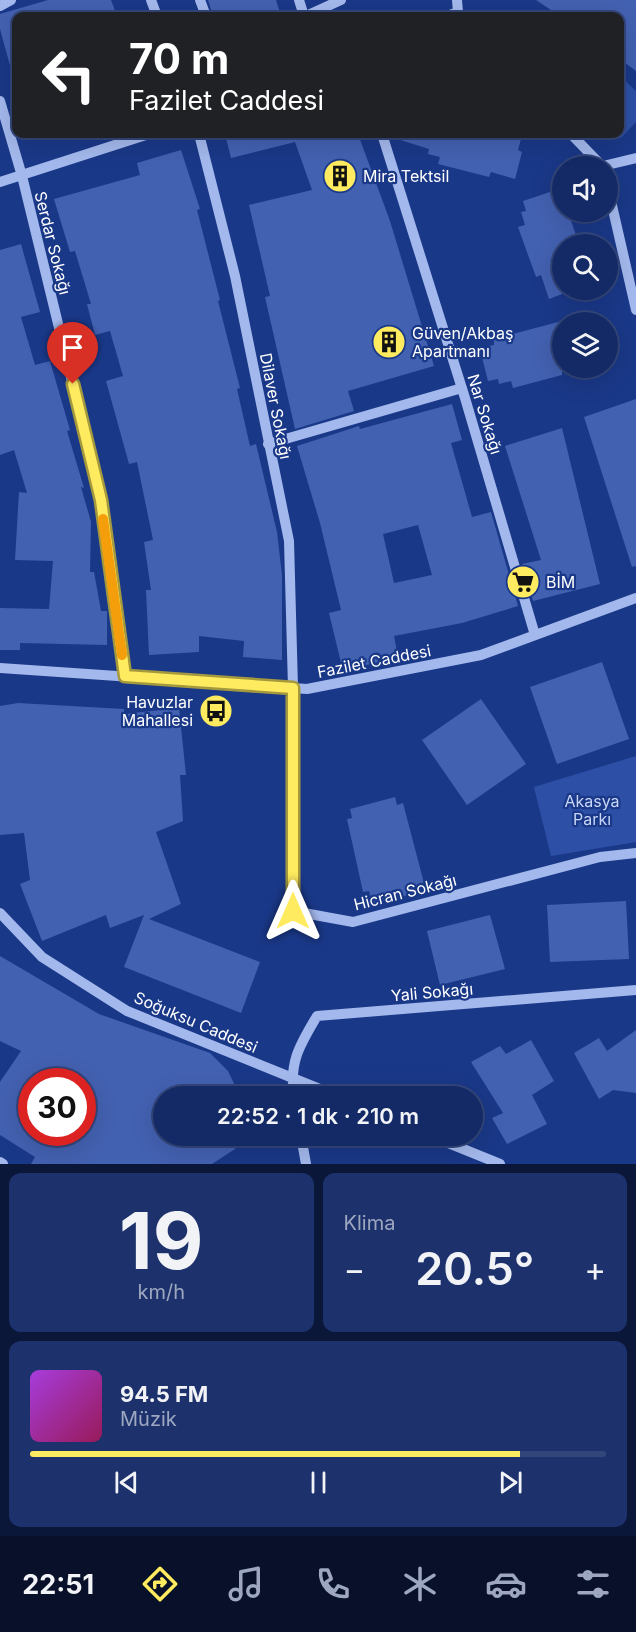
<!DOCTYPE html>
<html lang="tr">
<meta charset="utf-8">
<style>
:root{--surface:#142a66;--page:#1d326c;--text:#f1f3f6;--muted:#9da7bf;--line:#33467a;--accent:#feeb5f}
body{margin:0;font-family:Inter,sans-serif;background:var(--page);color:var(--text);height:100vh;display:flex;flex-direction:column;font-size:22px;white-space:nowrap}
*{box-sizing:border-box;margin:0}
p{font-size:20px;color:var(--muted)}
.icon{flex:none;width:33px;height:33px;fill:none;stroke:currentColor;stroke-width:2;stroke-linecap:round;stroke-linejoin:round}
.map{position:relative;height:1164px;overflow:hidden}
.panel{display:flex;flex-direction:column;gap:9px;padding:9px;background:#0b1738;flex:1}
.panel>*{flex:none}
.top-card{position:absolute;left:12px;top:12px;width:612px;height:126px;border-radius:12px;box-shadow:0 6px 24px #0002,0 0 0 2px var(--line);background:#202124;color:#fff;overflow:hidden}
.controls{position:absolute;left:552px;top:156px;display:grid;gap:12px}
.controls a{display:grid;place-items:center;width:66px;height:66px;border-radius:50%;background:var(--surface);box-shadow:0 6px 24px #0002,0 0 0 2px var(--line);font-size:30px}
.speed{position:absolute;left:18px;top:1068px;display:flex;gap:12px;font-size:30px;font-weight:700;text-align:center}
.speed>*{display:grid;place-content:center;width:78px;height:78px;border-radius:50%;background:var(--surface);box-shadow:0 6px 24px #0002,0 0 0 2px var(--line);line-height:1}
.speed .limit{border:9px solid #d22;background:#fff;color:#111}
.pin{position:absolute;display:grid;place-items:center;width:51px;height:51px;color:#fff;margin:-62px -26px;border-radius:50% 50% 50% 0;rotate:-45deg;box-shadow:0 0 6px #0007}
.pin .icon{rotate:45deg}
.me{position:absolute;width:66px;margin:-33px;rotate:0deg;stroke-linejoin:round;filter:drop-shadow(0 0 4px #0008)}
.turn{display:flex;align-items:center;gap:21px;height:126px;padding:0 18px;font-size:27px}
.turn .icon{width:78px;height:78px;stroke-width:2.5}
.turn b{display:block;font-size:42px;line-height:51px}
.big{font-size:45px;font-weight:600;line-height:1.1}
.panel .widget{flex:1;display:flex;flex-direction:column;justify-content:center;gap:9px;min-width:0;padding:0 21px;border-radius:12px;background:var(--page)}
.panel .dial{align-items:center;gap:0}
.dial b{font-size:78px;line-height:1}
.song{display:flex;align-items:center;gap:18px}
.cover{width:72px;height:72px;border-radius:9px;background:linear-gradient(135deg,hsl(280 70% 55%),hsl(330 70% 35%))}
.played{height:6px;border-radius:3px;background:linear-gradient(90deg,var(--accent) 85%,var(--line) 85%)}
.keys{display:flex;justify-content:space-around;direction:ltr}
.heat{display:flex;justify-content:space-between;align-items:center;font-size:33px;direction:ltr}
.panel .tiles{flex:1;display:grid;gap:9px;grid-template-columns:1fr 1fr}
.widget:last-child{grid-column:span 2}
.trip{position:absolute;left:153px;top:1086px;width:330px;height:60px;border-radius:30px;background:var(--surface);box-shadow:0 6px 24px #0002,0 0 0 2px var(--line);font-weight:600;line-height:60px;text-align:center}
.tabs{display:flex;height:96px;justify-content:space-around;align-items:center;background:#081129;color:var(--muted)}
.tabs .icon{width:42px;height:42px}
.tabs .active{color:var(--accent)}
.tabs b{font-size:27px;color:var(--text)}
.map>svg:first-child{display:block}
.green{fill:#2d50a6}
.building{fill:#4361b1;fill-rule:evenodd}
.lines{fill:none;stroke-linecap:round;stroke-linejoin:round}
.minor{stroke:#a3b8ec;stroke-width:10}
.route-casing{stroke:#a5993e;stroke-width:15}
.route{stroke:#feeb5f;stroke-width:10}
.slow{stroke:#f59e0b;stroke-width:10}
.labels{text-anchor:middle;dominant-baseline:central;stroke-width:4.5;stroke-linejoin:round;paint-order:stroke}
.poi-label{font-size:16px;fill:#fff;stroke:#1a3888;text-anchor:start}
.street-label{font-size:16px;fill:#fff;stroke:#1a3888}
.park-label{font-size:16px;fill:#c8d6f9;stroke:#1a3888}
</style>
<div class="map">
<svg width="636" height="1164" viewBox="0 0 636 1164">
<rect width="100%" height="100%" fill="#1a3888"/>
<path class="green" d="M620 76 636 91V122L621 138 616 134H620Z
M636 756V842L551 856 534 787Z"/>
<path class="building" d="M48 0H111L117 16H16V68L11 69 0 29V14Z
M208 0H276L281 16H213Z
M536 0H636V71L620 59V16H560Z
M225 134H358L390 221 434 366 348 391 354 411 295 429 265 297 270 296 249 205 312 190 295 142 231 158Z
M394 134H511V136L521 139 518 150 522 152 515 179 491 172 489 177 438 164 440 157 428 154 429 149 394 138Z
M181 150 200 209 197 210 220 300 218 301 240 388 237 389 250 446 256 444 277 532 282 575V660L243 657 244 641 199 636V652L149 655 146 590H151L144 542 153 540 137 462 129 464 106 381 123 376 110 331 95 335 87 304H91L75 251 70 252 54 199 140 175 137 163Z
M550 192 553 201 558 199 560 204H562V212H568L579 244H562V294L549 299 541 275 536 277 518 227 525 225 521 212 526 211 523 201Z
M21 244 40 312 21 317 35 365 50 361 70 430 67 431 84 488 81 487 91 522 90 572H94L101 611H107V645L20 643V650H0V608L49 609 53 561 15 560 19 492 27 493 14 450 0 455V250Z
M562 321V375L513 388 511 381 499 384 498 379 488 381 481 353 490 351 489 346 494 345V339Z
M636 399V566L632 567 584 417Z
M452 404 462 440 451 443 472 517 491 512 518 606 462 623 394 636 398 657 343 671 329 613 341 610 320 523 297 446 359 426 360 429ZM418 525 432 575 394 583 383 534Z
M562 428 600 584 533 601 522 564 541 560 505 446Z
M602 662 629 739 557 764 530 687Z
M481 699 526 764 467 805 422 740Z
M18 703 124 709V714L179 708 186 775H180L183 821 156 832 181 904 149 919 260 962 241 1013 124 967 144 915 110 928 106 915 42 941 20 884 30 880 24 833 0 835V706Z
M395 797 397 805 403 803 424 883 419 884 421 892 372 904 369 891 363 892 347 819 352 818 350 809Z
M626 901 629 959 550 962 547 905Z
M490 915 505 969 440 985 427 931Z
M0 956 99 1014 210 1053 228 1071 240 1096H164V1136H241L235 1149 212 1164H31L35 1157 0 1135V1082L21 1051 0 1041ZM32 1082H82V1132H32Z
M636 1030V1093L613 1090 599 1099 574 1053 599 1038 607 1051Z
M531 1040 554 1081 532 1095 547 1124 507 1144 492 1118 503 1113 471 1062 500 1046 506 1054Z"/>
<g class="lines">
<path class="minor" d="M151 0 157 16
M200 0 206 16
M299 0 304 16
M0 6 11 0
M306 16 341 0
M447 16 458 12 457 0
M0 101 22 176 101 500 125 676
M199 134 235 276 289 541 293 688V911L353 922 600 857 636 853
M382 134 465 398 535 635
M571 134 602 166
M603 166 636 158
M0 182 149 134
M608 188 636 310
M268 444 462 388
M0 668 307 689 481 655 636 598
M0 913 42 957 127 1011 337 1096
M294 1096C289 1061 300 1045 317 1016L636 990
M301 1136 306 1164
M431 1136 500 1164
M0 1162 3 1164"/>
</g>
<g class="lines">
<defs>
<path id="route" d="M73 384 101 500 125 676 293 688V911"/>
</defs>
<use href="#route" class="route-casing"/>
<use href="#route" class="route"/>
<path class="slow" d="M103 519 122 655"/>
</g>
<defs>
<symbol id="building-disc" viewBox="-11 -11 22 22"><circle r="9.5" fill="#feeb5f" stroke="#1a3888"/><path d="M-4-6H4V6H1V3H-1V6H-4ZM-2.5-4.3h1.7v1.8h-1.7ZM.8-4.3h1.7v1.8H.8ZM-2.5-1h1.7V.8h-1.7ZM.8-1h1.7V.8H.8Z" fill="#111"/></symbol>
<symbol id="supermarket-disc" viewBox="-11 -11 22 22"><circle r="9.5" fill="#feeb5f" stroke="#1a3888"/><path d="M-6-5.5h2.5l.6 2H6L4.5 2H-2.5L-4.4-4H-6ZM-1.5 3.2a1.3 1.3 0 1 0 .1 0ZM3 3.2a1.3 1.3 0 1 0 .1 0Z" fill="#111"/></symbol>
<symbol id="bus-disc" viewBox="-11 -11 22 22"><circle r="9.5" fill="#feeb5f" stroke="#1a3888"/><path d="M-5-6H5V4H4V6H2V4H-2V6H-4V4H-5ZM-3.5-4V0h7V-4ZM-3.5 1.2v1.5H-2V1.2ZM2 1.2v1.5H3.5V1.2Z" fill="#111"/></symbol>
</defs>
<g fill-rule="evenodd">
<use href="#building-disc" x="321" y="157" width="38" height="38"/>
<use href="#building-disc" x="370" y="323" width="38" height="38"/>
<use href="#supermarket-disc" x="504" y="563" width="38" height="38"/>
<use href="#bus-disc" x="197" y="692" width="38" height="38"/>
</g>
<g class="labels">
<g class="poi-label">
<text x="363" y="176">Mira Tektsil</text>
<text x="412" y="333">Güven/Akbaş<tspan x="412" dy="18">Apartmanı</tspan></text>
<text x="546" y="582">BİM</text>
<text x="193" y="702" text-anchor="end">Havuzlar<tspan x="193" dy="18">Mahallesi</tspan></text>
</g>
<g class="street-label">
<text transform="translate(53 243) rotate(76)">Serdar Sokağı</text>
<text transform="translate(276 406) rotate(79)">Dilaver Sokağı</text>
<text transform="translate(485 414) rotate(73)">Nar Sokağı</text>
<text transform="translate(374 661) rotate(-11)">Fazilet Caddesi</text>
<text transform="translate(405 892) rotate(-14)">Hicran Sokağı</text>
<text transform="translate(432 992) rotate(-5)">Yali Sokağı</text>
<text transform="translate(196 1022) rotate(23)">Soğuksu Caddesi</text>
</g>
<g class="park-label">
<text x="592" y="801">Akasya<tspan x="592" dy="18">Parkı</tspan></text>
</g>
</g>
</svg>
<div class="controls">
<a><svg class="icon" aria-label="sound" viewBox="0 0 24 24"><path d="M4 9h4l5-4v14l-5-4H4zM17 9q2 3 0 6"/></svg></a>
<a><svg class="icon" aria-label="search" viewBox="0 0 24 24"><circle cx="10" cy="10" r="6"/><path d="M15 15l6 6"/></svg></a>
<a><svg class="icon" aria-label="layers" viewBox="0 0 24 24"><path d="M12 4l9 5-9 5-9-5zM3 14l9 5 9-5"/></svg></a>
</div>
<div class="speed"><div class="limit">30</div></div>
<div class="pin" style="left:73px;top:384px;background:#d93025"><svg class="icon" aria-label="arrive" viewBox="0 0 24 24"><path d="M6 21V4h12l-3 4 3 4H6"/></svg></div>
<svg class="me" style="left:293px;top:911px" viewBox="-20 -20 40 40"><path d="M0-17L14 15 0 8-14 15z" fill="#feeb5f" stroke="#fff" stroke-width="4"/></svg>
<div class="trip">22:52 · 1 dk · 210 m</div>
<div class="top-card">
<div class="turn"><svg class="icon" aria-label="left" viewBox="0 0 24 24"><path d="M17 20v-9H6M10 6l-5 5 5 5"/></svg><div><b>70 m</b>Fazilet Caddesi</div></div>
</div>
</div>
<section class="panel">
<div class="tiles">
<div class="widget dial"><b>19</b><p>km/h</p></div>
<div class="widget"><p>Klima</p>
<div class="heat"><a>−</a><b class="big">20.5°</b><a>+</a></div>
</div>
<div class="widget">
<div class="song"><i class="cover"></i><div><b>94.5 FM</b><p>Müzik</p></div></div>
<div class="played"></div>
<div class="keys"><svg class="icon" aria-label="previous" viewBox="0 0 24 24"><path d="M18 5L8 12l10 7zM5 5v14"/></svg><svg class="icon" aria-label="pause" viewBox="0 0 24 24"><path d="M8 5v14M16 5v14"/></svg><svg class="icon" aria-label="next" viewBox="0 0 24 24"><path d="M6 5l10 7-10 7zM19 5v14"/></svg></div>
</div>
</div>
</section>
<nav class="tabs">
<b>22:51</b>
<svg class="icon active" aria-label="directions" viewBox="0 0 24 24"><path d="M12 3l9 9-9 9-9-9zM9 14v-3h6M13 9l2 2-2 2"/></svg>
<svg class="icon" aria-label="music" viewBox="0 0 24 24"><path d="M9 18V5l10-2v13"/><circle cx="6" cy="18" r="3"/><circle cx="16" cy="16" r="3"/></svg>
<svg class="icon" aria-label="phone" viewBox="0 0 24 24"><path d="M5 4h4l2 5-3 2q2 4 5 5l2-3 5 2v4C11 20 4 13 5 4z"/></svg>
<svg class="icon" aria-label="climate" viewBox="0 0 24 24"><path d="M12 3v18M4 7l16 10M4 17L20 7"/></svg>
<svg class="icon" aria-label="car" viewBox="0 0 24 24"><path d="M5 17H2v-5l4-1 3-4h7l3 4 3 1v5h-3M9 17h6M6 11h13"/><circle cx="7" cy="17" r="2"/><circle cx="17" cy="17" r="2"/></svg>
<svg class="icon" aria-label="filters" viewBox="0 0 24 24"><path d="M4 7h16M4 17h16"/><circle cx="9" cy="7" r="2"/><circle cx="15" cy="17" r="2"/></svg>
</nav>
